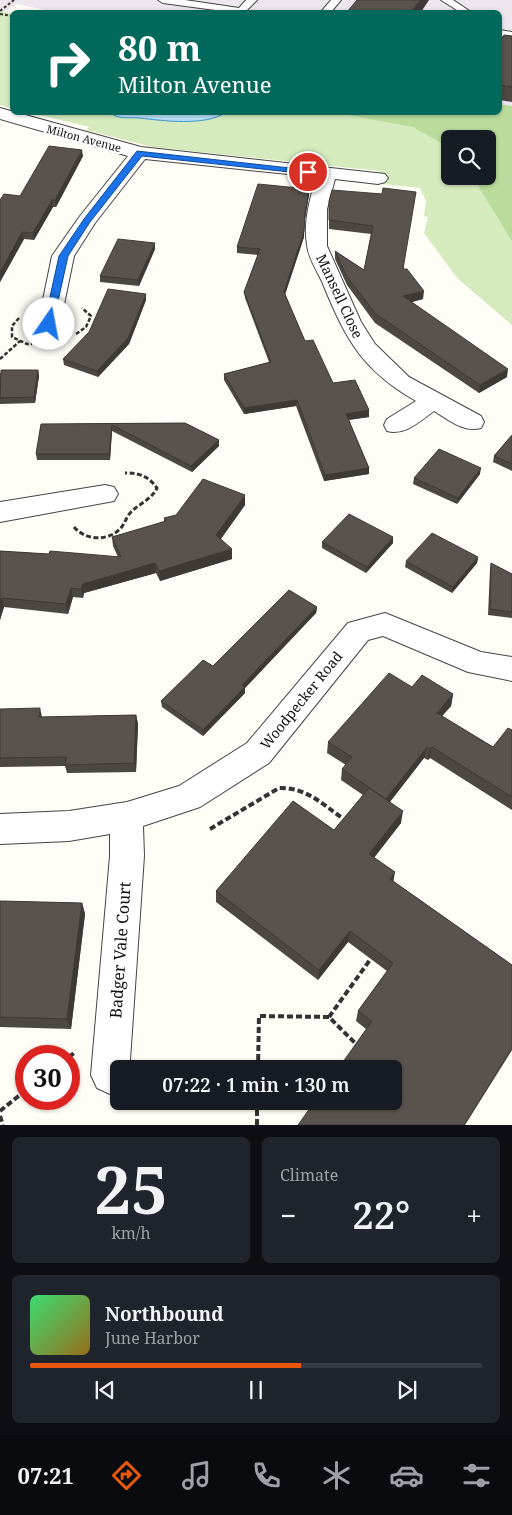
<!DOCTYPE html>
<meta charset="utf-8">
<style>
:root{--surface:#171b24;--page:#20242c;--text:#f1f3f6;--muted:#9ea1a6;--line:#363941;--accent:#ea580c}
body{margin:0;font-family:"Noto Serif",serif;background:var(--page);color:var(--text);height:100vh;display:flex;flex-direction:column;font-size:19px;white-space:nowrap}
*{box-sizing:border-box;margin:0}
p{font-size:16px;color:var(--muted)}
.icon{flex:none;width:28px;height:28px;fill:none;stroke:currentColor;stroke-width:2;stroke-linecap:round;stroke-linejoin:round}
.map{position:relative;height:1125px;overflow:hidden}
.drawer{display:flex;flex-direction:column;gap:12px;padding:12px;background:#0d0f14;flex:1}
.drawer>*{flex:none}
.guide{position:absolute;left:10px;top:10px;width:492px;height:105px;border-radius:8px;box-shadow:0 1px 4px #0004;background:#00695c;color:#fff;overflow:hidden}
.tools{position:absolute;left:441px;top:130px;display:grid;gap:10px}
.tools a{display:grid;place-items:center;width:55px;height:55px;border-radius:8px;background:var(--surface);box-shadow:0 1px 4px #0004;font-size:25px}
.speed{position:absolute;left:15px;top:1045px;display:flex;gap:10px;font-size:25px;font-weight:700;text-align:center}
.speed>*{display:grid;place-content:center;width:65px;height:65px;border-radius:50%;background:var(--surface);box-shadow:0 1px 4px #0004;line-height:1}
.speed .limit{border:8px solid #d22;background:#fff;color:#111}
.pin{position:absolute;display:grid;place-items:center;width:42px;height:42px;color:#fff;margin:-21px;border:2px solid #fff;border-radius:50%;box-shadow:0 1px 5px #0007}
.me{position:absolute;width:55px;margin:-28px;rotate:12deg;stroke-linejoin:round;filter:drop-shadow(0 0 4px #0008)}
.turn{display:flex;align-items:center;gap:18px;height:105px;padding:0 25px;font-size:22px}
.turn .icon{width:65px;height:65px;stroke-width:2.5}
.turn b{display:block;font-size:35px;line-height:42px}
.big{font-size:38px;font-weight:600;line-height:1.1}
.drawer .card{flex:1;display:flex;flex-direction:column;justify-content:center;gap:8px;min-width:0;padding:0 18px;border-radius:8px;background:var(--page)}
.drawer .dial{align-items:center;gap:0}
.dial b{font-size:65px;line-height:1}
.song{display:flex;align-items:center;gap:15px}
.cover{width:60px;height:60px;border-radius:8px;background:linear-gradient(135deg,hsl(140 70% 55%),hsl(40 70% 35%))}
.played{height:5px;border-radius:2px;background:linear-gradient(90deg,var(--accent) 60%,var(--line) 60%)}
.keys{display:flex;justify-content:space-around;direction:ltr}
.heat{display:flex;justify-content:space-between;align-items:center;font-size:28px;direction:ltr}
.drawer .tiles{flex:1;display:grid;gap:12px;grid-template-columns:1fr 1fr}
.card:last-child{grid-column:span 2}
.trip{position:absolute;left:110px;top:1060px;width:292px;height:50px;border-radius:8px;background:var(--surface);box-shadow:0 1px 4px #0004;font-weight:600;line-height:50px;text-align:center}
.tabs{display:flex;height:80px;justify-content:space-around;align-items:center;background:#090b0e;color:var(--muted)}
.tabs .icon{width:35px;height:35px}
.tabs .active{color:var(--accent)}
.tabs b{font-size:22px;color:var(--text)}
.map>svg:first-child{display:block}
.industrial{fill:#eee6ef}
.green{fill:#d5ebbd;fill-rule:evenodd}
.forest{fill:#b9dc9c}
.water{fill:#b9e0f7;stroke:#3f96cf}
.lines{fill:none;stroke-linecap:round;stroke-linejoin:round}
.lane-casing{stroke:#444;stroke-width:2}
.street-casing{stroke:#444;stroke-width:2}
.path-far3{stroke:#333;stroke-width:2;stroke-dasharray:3 2;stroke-linecap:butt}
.path-far2{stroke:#333;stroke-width:2.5;stroke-dasharray:4 2;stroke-linecap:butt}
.path-far1{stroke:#333;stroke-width:3;stroke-dasharray:5 2.5;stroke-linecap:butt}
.path{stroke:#333;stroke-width:4;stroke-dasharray:6 3;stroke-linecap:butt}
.lane{fill:#fff;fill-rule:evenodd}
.street{fill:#fff;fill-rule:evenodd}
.wall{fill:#4d4742}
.shaded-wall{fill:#3f3936}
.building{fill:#5a524d;stroke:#3f3936}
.route{fill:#1a73e8;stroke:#114b97}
.labels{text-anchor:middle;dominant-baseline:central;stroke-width:5;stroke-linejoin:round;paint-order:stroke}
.far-street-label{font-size:11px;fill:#111;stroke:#fff}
.street-label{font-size:14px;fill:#111;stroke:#fff}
.near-street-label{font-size:16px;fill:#111;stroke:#fff}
</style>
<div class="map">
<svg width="512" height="1125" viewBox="0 0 512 1125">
<rect width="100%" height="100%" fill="#fffdf5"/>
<path class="industrial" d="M0 0H512V106L500 104V12H56L16 4 6 11 0 10Z"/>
<path class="green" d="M0 10 12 14V108L0 105Z
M32 113H491L512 144V325L457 278 424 233 428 217 424 216 426 201 420 188 382 184 380 171 152 147 86 130 89 127ZM450 139H488V176H450Z"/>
<path class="forest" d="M500 104 512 106V241L472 176H488V139H450V148L413 127 338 113 500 112Z"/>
<path class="water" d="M110 113H225C204 126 164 121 140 118 128 117 120 120 110 113Z"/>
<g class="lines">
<defs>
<path id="lane" d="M158 0H185L239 8 246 0H257L245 12H230L163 3Z
M331 0H341L331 12H321Z
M441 0H453L471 12H460Z
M500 30 512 32V38L500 36Z"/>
<path id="street" d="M0 108 141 147 385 174 388 178 385 182 378 184 335 179 327 209V246L361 322 375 344 409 377 481 416 484 422 481 428C464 433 449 420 434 411 420 421 405 436 387 431L384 425 387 419 416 401C362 370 346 340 323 284 318 272 308 258 307 245 303 222 310 199 316 177L145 159 95 223 74 256 60 324 57 329 49 331 41 329 38 324 52 256 80 216 128 156 0 119Z
M105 485 114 487 118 494 114 501 0 522V502Z
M385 613 481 652 512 657V681L468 672 383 636 368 640 269 763 200 807 143 826 144 856 130 1060 136 1069H119V1093L110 1094 97 1088 91 1075 110 856V834L69 841 0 844V814L69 811 127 802 179 786 247 743 348 623Z"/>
</defs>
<use href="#lane" class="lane-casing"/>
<use href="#street" class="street-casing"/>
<path class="path-far3" d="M0 11 14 0
M0 14 12 16"/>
<path class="path-far2" d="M19 318 12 326V337L27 344H32
M76 334 86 327 91 316 82 308
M0 359 20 341"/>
<path class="path-far1" d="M74 527C85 540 107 542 120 529 125 524 126 517 131 512 140 503 151 500 157 488 148 476 140 473 125 473"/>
<path class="path" d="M210 829 279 788C305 787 321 803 341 817
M329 1017 372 957
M69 1057 74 1053
M258 1069 259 1016 329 1017 357 1045
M257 1101V1125
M0 1111 26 1090
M0 1116 3 1125"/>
<use href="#lane" class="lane"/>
<use href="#street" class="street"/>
</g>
<path class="wall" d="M512 36V102L500 100V42Z
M83 156 56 207H53L34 240 24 239 0 282V200L20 196Z
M309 189V195L305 219 304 237 285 294 305 341 333 383 369 410V417L349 420 369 468V474L324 481 296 406 244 414 224 380V374L269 362 245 298 244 292 258 255 237 253V247Z
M382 194 404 269 423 299 411 302 507 377 479 393 375 323 347 285 335 259V251L364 270 371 234 329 229V201Z
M155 243V249L139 286 100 282V276Z
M146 294V300L129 344 98 377 64 365 63 359Z
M38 370 39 376 35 403 0 404V373Z
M185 423 219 440V446L192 472 112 431 110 460H37L36 454 41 424Z
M512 435V471L493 462 494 456Z
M480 474 457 504 413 484 414 478Z
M245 505 221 539 232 559 160 581 156 573 84 593 83 598 73 597 68 614 4 607 0 620V551L49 554 118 557 113 546 112 537 164 522V518Z
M322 542 393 543 366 573 322 548Z
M478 557 477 563 452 593 405 567 406 561Z
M491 563 512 574V618L488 615 490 569Z
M317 607 316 613 245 688V693L203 736 162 707 161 701 213 666Z
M412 687 453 694 451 706 442 716 493 747 512 730V810L430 758 428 760 424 758 390 802 401 823 374 858 393 881 512 965 366 1029 356 1021 358 1011 387 971 348 942 318 980 216 902V891L334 830 363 795 341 780 342 769 346 765 327 753 328 742Z
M0 709 42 717 136 715 138 724 136 772 67 773 65 766 0 767Z
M0 901 82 903 85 914 71 1029 0 1027Z"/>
<path class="shaded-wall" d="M420 0H429L421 12H411Z
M82 150 83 156 56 207 55 200Z
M309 189V195L305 219V213Z
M52 200 53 207 34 240 33 233Z
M304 231V237L284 298V292Z
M22 232 24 239 0 282V273Z
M155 243V249L139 286 138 280Z
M424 291 423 299 402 305 403 296Z
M146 294V300L129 344 98 377 97 371Z
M508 369 507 377 479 393 480 385Z
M38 370 39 376 35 403 34 397Z
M297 400 296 406 244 414V408Z
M369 410V417L346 420V414Z
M112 425V431L110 460 109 454Z
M219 440V446L192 472 191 466Z
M369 468V474L324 481 325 475Z
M481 468 480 474 457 504 458 498Z
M245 495V505L217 544 216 535Z
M393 537V543L366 573 367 567Z
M232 549V559L160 581 159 571Z
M478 557 477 563 452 593 453 587Z
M155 563 156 573 84 593 83 598 81 589 83 584Z
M71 588 73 597 68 614 66 604Z
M2 598 4 607 0 620V602Z
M317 607 316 613 245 688V693L203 736V730L242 685Z
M453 694 451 706 435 724 437 713Z
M40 708 42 717H39Z
M136 715 138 724 136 772 134 763Z
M427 747 424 758 384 809 386 799Z
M432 747 430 758 428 760 430 749Z
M403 811 401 823 367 866 369 854Z
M395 872 393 884 390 879Z
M82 903 85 914 71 1029 67 1019Z
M350 931 348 942 318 980 319 970Z
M512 1048V1050L465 1125H464Z"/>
<path class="building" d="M357 0H420L411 12H347Z
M504 35 512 36V87L500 85V42Z
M49 146 82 150 55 200H52L33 233 22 232 0 273V200L4 194 20 196Z
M258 184 309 189 305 213 304 231 284 292 305 341 313 340 333 383 355 380 369 410 346 414 369 468 325 475 297 400 244 408 224 374 271 362 244 292 260 249 237 247Z
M383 188 416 192 403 269H407L424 291 403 296 508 369 480 385 376 314 347 277 335 251 364 270 373 226 329 220V201L332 190 382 194Z
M118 239 155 243 138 280 100 276Z
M108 289 146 294 128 338 97 371 63 359 89 332Z
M1 370H38L34 397 0 398Z
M185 423 219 440 191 466 112 425 109 454H36L41 424Z
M512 435V464L494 456Z
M439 449 481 468 458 498 414 478Z
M203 479 245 495 216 535 232 549 159 571 155 563 83 584 81 589 71 588 66 604 2 598 0 602V551L49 554 50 551 121 557 112 537 166 521 164 518 176 515Z
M349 514 393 537 367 567 322 542Z
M432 533 478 557 453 587 406 561Z
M491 563 512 574V612L490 609Z
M289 590 317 607 242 685 245 687 203 730 161 701 203 660 213 666Z
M389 673 412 687 422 675 453 694 437 713 493 747 508 728 512 730V797L432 747 430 749 427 747 386 799 342 769 352 757 328 742Z
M40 708 39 717 136 715 134 763 65 765 66 757 0 758V709Z
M369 788 403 811 369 854 395 872 390 879 512 965V1048L464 1125H298L315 1101H394V1069H338L372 1021 358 1011 393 963 350 931 319 970 216 891 293 801 334 830Z
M0 901 82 903 67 1019 0 1017Z"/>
<path class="route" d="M137 151 308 170 312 172 308 174 142 156 90 222 68 256 53 324 52 326H45L44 324 59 256 84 219Z"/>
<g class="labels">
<g class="far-street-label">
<text transform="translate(84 138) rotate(15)">Milton Avenue</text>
</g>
<g class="street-label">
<text transform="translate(340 296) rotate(65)">Mansell Close</text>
<text transform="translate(301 700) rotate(-51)">Woodpecker Road</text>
</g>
<g class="near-street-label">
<text transform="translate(120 950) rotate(-86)">Badger Vale Court</text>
</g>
</g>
</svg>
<div class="tools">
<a><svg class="icon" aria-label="search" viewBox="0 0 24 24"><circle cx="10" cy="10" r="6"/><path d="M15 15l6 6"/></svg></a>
</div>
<div class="speed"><div class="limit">30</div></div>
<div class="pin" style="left:308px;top:172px;background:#d93025"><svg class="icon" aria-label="arrive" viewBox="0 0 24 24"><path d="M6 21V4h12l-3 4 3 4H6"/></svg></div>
<svg class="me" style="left:49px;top:324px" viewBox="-20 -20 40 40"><circle r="19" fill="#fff"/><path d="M0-13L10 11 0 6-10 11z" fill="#1a73e8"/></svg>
<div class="trip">07:22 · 1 min · 130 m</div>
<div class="guide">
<div class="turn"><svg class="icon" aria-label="right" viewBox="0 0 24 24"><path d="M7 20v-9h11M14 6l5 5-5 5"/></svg><div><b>80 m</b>Milton Avenue</div></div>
</div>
</div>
<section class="drawer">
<div class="tiles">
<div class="card dial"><b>25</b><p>km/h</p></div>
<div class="card"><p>Climate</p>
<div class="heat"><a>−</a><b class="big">22°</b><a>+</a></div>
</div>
<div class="card">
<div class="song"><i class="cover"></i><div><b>Northbound</b><p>June Harbor</p></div></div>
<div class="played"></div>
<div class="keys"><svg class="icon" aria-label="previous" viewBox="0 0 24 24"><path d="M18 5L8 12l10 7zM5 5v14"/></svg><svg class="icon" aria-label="pause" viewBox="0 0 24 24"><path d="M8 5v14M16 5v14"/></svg><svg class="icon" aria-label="next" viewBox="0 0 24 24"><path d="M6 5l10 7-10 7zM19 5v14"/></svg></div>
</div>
</div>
</section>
<nav class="tabs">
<b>07:21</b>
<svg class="icon active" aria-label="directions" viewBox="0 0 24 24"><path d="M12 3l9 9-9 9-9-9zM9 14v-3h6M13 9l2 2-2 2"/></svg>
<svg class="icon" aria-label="music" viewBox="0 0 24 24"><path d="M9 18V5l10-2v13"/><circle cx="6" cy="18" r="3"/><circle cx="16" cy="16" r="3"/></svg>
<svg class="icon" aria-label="phone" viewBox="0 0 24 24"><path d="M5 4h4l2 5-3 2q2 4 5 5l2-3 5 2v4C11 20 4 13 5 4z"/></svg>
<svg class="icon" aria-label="climate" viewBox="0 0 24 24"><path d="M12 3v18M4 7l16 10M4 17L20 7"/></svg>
<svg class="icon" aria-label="car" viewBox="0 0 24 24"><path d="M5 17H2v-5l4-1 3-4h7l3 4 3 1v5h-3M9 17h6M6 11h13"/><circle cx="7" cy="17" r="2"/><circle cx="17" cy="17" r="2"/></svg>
<svg class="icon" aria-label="filters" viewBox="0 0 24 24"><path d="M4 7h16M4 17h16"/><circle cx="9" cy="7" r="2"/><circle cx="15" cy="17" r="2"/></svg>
</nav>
